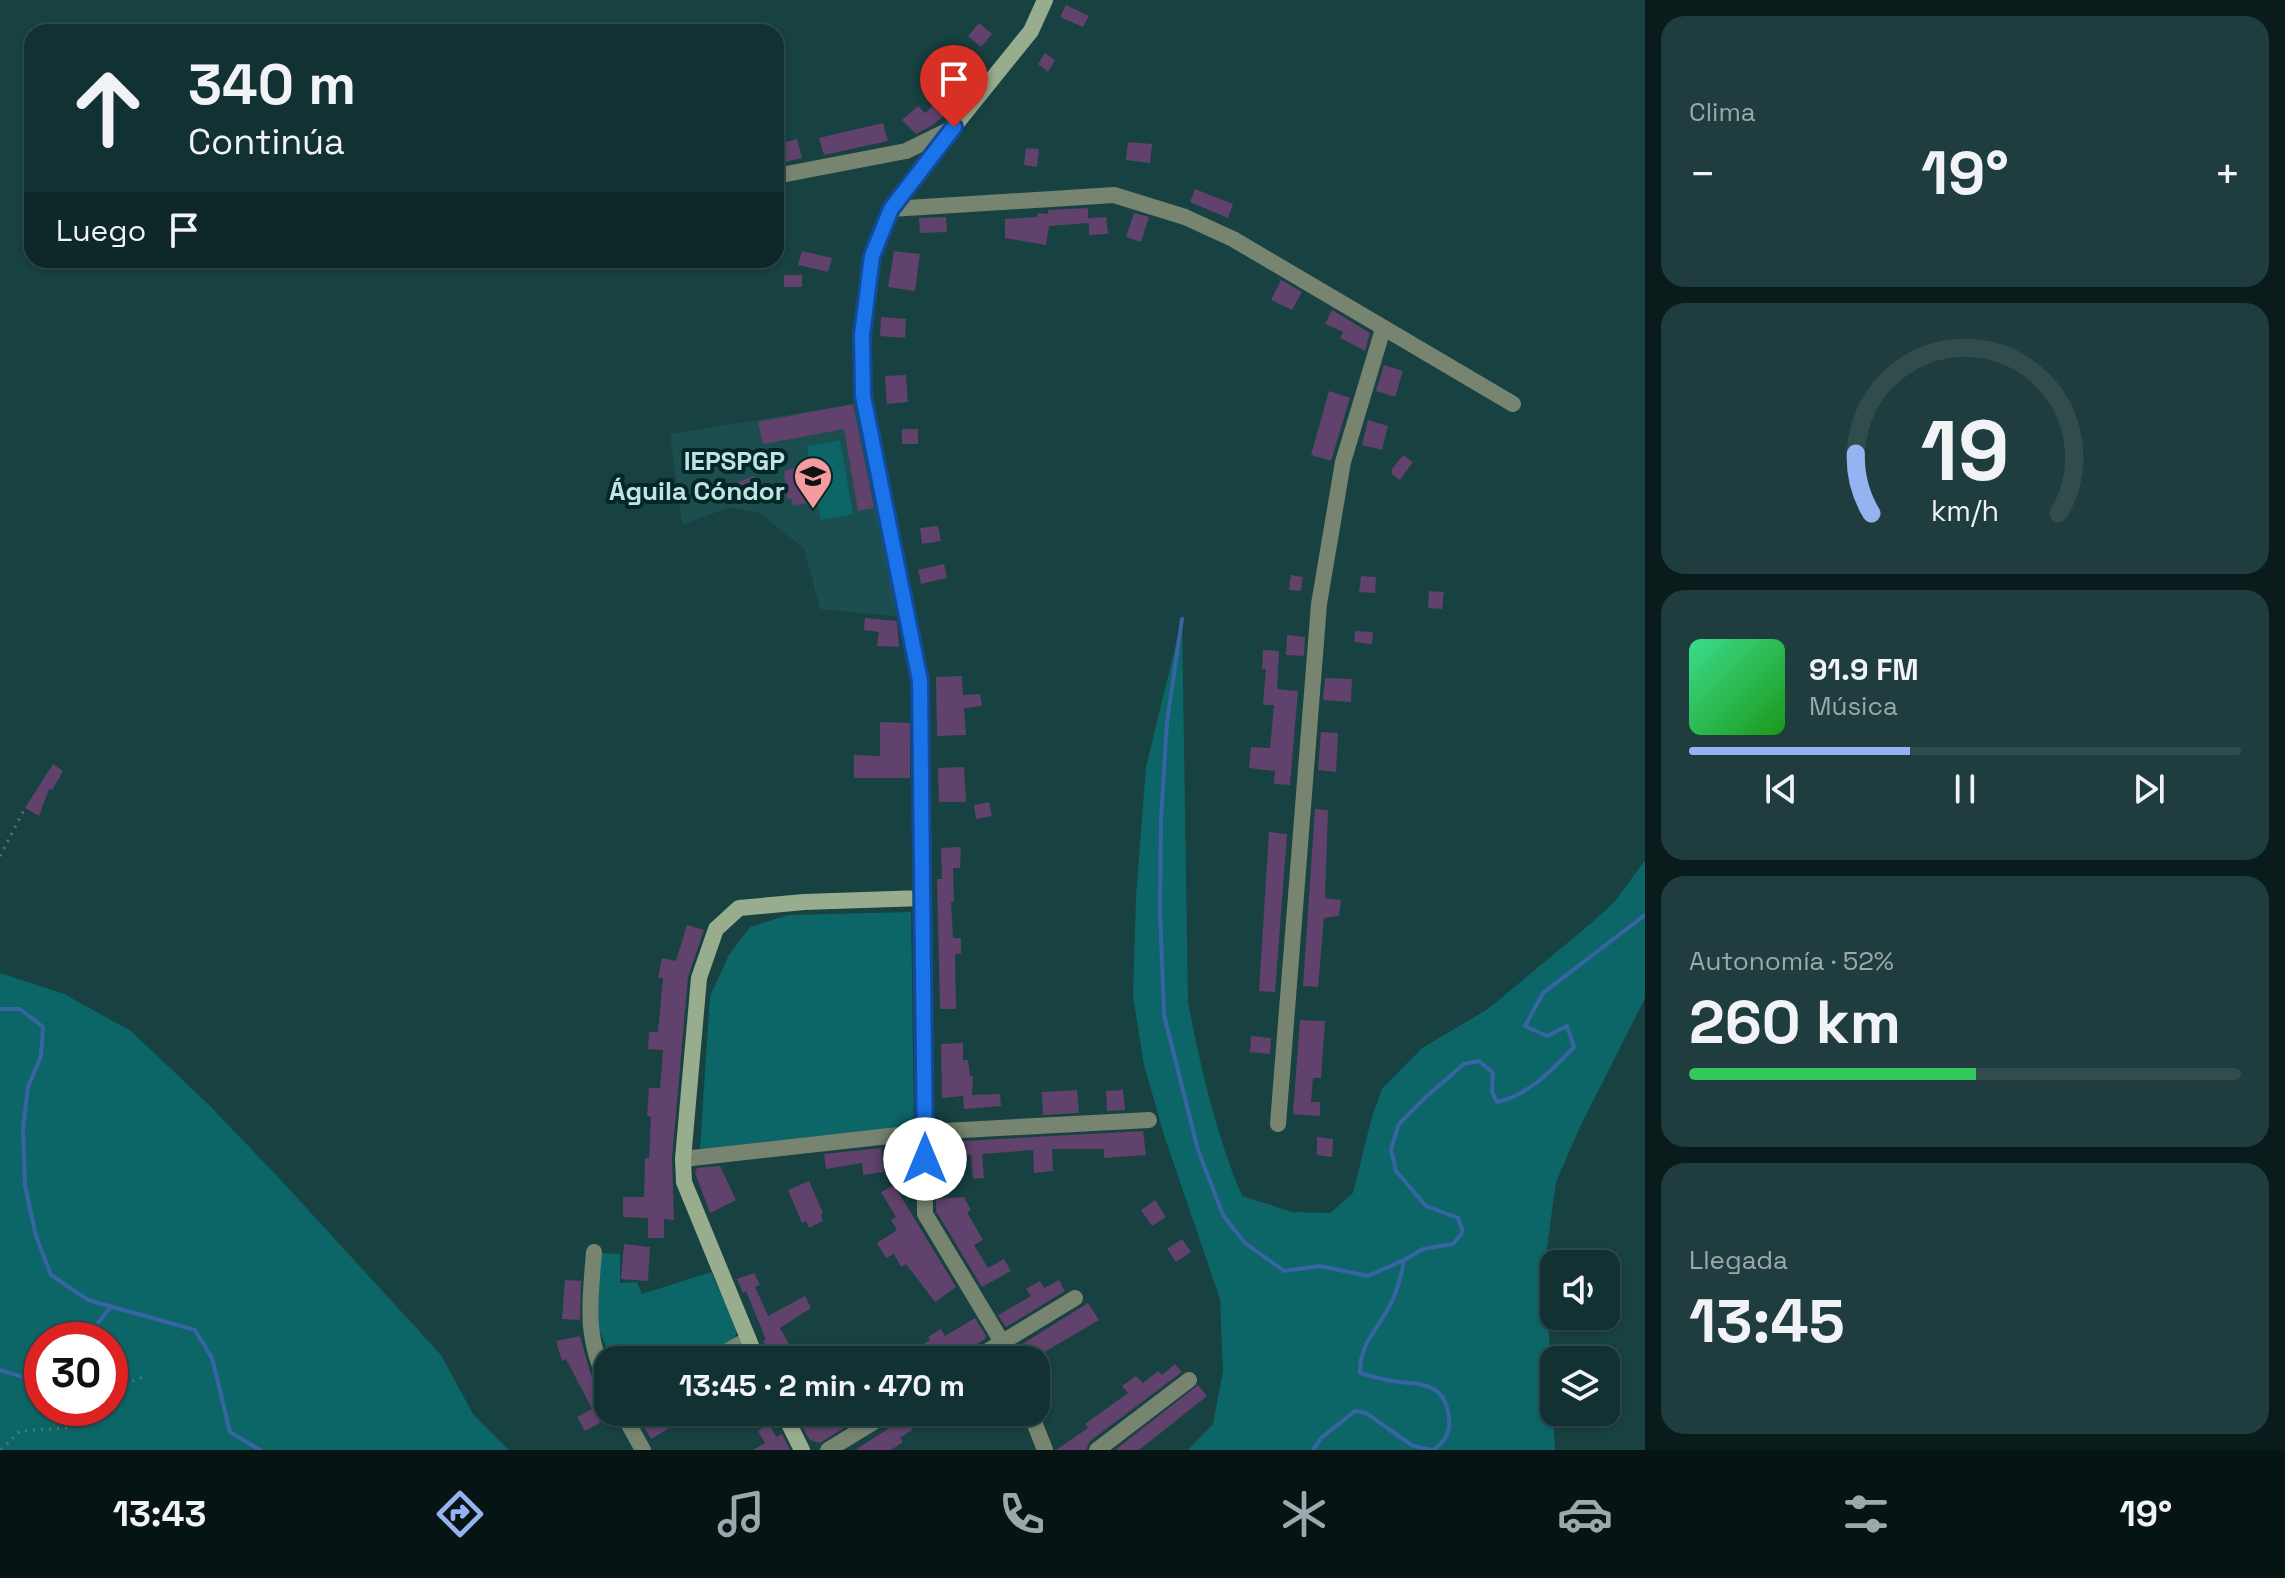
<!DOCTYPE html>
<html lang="es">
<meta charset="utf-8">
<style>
:root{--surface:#123132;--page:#1f3d3e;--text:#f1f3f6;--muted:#9ca9ac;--line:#314c4d;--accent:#95b2f1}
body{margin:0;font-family:"Space Grotesk",sans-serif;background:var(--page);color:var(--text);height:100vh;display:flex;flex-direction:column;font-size:30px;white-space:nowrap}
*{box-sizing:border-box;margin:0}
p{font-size:26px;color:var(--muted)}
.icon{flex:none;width:44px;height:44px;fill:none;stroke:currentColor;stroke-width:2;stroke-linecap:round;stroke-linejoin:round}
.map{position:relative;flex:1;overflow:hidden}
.sheet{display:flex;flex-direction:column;gap:16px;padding:16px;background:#0a1b1c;width:640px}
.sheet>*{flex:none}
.hud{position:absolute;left:24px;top:24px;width:760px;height:244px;border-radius:24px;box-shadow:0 2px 6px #0004,0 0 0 2px var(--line);background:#123132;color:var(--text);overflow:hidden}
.buttons{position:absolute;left:1540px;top:1250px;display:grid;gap:16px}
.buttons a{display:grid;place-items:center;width:80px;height:80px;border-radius:16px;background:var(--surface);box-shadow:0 2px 6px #0004,0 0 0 2px var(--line);font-size:40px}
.speed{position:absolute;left:24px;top:1322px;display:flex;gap:16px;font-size:40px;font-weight:700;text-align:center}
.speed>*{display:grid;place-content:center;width:104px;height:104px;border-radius:50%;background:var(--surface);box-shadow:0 2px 6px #0004,0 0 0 2px var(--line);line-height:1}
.speed .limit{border:12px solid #d22;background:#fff;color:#111}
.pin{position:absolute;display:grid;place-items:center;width:68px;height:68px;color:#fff;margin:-82px -34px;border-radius:50% 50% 50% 0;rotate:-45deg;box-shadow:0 0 8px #0007}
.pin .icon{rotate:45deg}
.me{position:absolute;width:88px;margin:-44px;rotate:0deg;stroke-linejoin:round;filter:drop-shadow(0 0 6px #0008)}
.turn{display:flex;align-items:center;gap:28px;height:168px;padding:0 32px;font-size:36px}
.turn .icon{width:104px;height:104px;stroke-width:2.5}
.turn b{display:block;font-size:56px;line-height:68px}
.then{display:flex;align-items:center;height:76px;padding:0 32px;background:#0003;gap:16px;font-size:30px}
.big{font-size:60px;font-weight:800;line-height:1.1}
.sheet .widget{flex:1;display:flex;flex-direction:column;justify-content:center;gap:12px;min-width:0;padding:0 28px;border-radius:24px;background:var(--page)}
.sheet .dial{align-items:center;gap:0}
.dial svg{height:208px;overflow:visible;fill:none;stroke:var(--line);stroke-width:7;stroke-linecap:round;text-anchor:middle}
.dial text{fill:var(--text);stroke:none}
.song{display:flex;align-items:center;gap:24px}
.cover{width:96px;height:96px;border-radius:12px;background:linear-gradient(135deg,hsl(150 70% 55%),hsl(120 70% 35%))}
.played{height:8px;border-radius:4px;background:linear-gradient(90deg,var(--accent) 40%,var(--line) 40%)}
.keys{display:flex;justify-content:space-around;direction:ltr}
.heat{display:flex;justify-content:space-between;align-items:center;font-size:44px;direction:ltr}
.charge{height:12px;border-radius:6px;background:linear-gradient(90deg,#34c759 52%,var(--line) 0)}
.trip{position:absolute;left:594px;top:1346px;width:456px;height:80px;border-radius:24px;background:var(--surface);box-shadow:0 2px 6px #0004,0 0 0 2px var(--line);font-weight:800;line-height:80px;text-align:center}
.tabs{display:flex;height:128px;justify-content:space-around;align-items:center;background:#071414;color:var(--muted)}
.tabs .icon{width:56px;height:56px}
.tabs .active{color:var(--accent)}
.tabs b{font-size:36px;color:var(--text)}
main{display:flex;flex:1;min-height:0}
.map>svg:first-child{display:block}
.built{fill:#1d4e4f}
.green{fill:#0c6667;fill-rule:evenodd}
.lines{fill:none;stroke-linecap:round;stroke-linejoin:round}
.stream{stroke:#3764a2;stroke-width:4}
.building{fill:#60426c}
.path{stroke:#507778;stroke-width:3;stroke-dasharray:2 6;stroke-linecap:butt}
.street{stroke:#768470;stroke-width:16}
.secondary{stroke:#97ad8d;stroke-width:16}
.route-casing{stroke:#114b97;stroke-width:20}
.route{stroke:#1a73e8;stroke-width:14}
.labels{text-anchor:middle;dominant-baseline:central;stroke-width:8;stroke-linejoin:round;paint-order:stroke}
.poi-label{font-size:26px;font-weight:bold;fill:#c0e4e4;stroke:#052727;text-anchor:end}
</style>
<main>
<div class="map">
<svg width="1645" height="1450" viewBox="0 0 1645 1450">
<rect width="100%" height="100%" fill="#184142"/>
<path class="built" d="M861 403 902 617 820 609 804 548 759 513 730 507 682 525 670 434Z"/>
<path class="green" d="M840 440 853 514 821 520 807 446Z
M1182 619 1188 1003C1201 1068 1216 1135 1242 1196L1292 1212 1330 1213 1353 1193 1371 1120 1382 1089 1422 1048 1488 1009 1595 920 1616 900 1645 860V998L1580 1127 1556 1182 1545 1262 1555 1450H1188L1213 1424 1223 1371 1220 1299 1165 1138 1144 1065 1133 996 1136 897 1146 767Z
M911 912 914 1126 700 1149 710 996 729 955 750 927 788 915Z
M0 973 64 994 131 1031 210 1106 278 1177 441 1355 473 1414 509 1450H0ZM42 1340H110V1408H42Z
M600 1253 620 1254V1283L637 1282 642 1294 711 1272 737 1330 735 1338 699 1360H611L596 1321Z"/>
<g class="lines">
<path class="stream" d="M1182 619 1167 722 1161 818 1160 911 1164 1015 1198 1150 1223 1215 1245 1243 1284 1271 1320 1266 1368 1276 1404 1260
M0 1009H20L43 1027 41 1056 28 1087 23 1127 25 1186 36 1236 51 1275 88 1300 195 1330 212 1358 230 1432 260 1450
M84 1340 110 1308
M0 1370 42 1383
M1313 1450 1321 1438 1355 1411 1366 1413 1413 1446 1432 1450
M1433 1450C1445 1442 1451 1432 1449 1418 1445 1381 1421 1385 1392 1381 1381 1379 1371 1376 1360 1373 1359 1346 1376 1331 1388 1309 1397 1293 1401 1278 1404 1260L1423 1249 1453 1244 1463 1232 1458 1218 1426 1206 1396 1171 1391 1149 1399 1124 1426 1097 1464 1064 1479 1061 1493 1073 1492 1092 1497 1102C1529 1095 1552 1070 1574 1047L1567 1026 1547 1036 1525 1026 1543 993 1645 915"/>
</g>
<path class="building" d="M1066 5 1089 16 1083 27 1060 17Z
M979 23 992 34 981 47 968 36Z
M1045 53 1055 60 1048 72 1038 64Z
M971 56 987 68 957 104 933 125 916 134 902 120 918 106 925 113 946 94 936 86 947 73 953 78Z
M883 123 888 141 824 155 819 138Z
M797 139 802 158 776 164V145Z
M1128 142 1152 144 1150 163 1126 160Z
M1026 148 1039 149 1037 167 1024 165Z
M1195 189 1233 204 1228 218 1190 202Z
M1088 208V221V218L1106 217 1108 234 1089 235V223L1049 226 1046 245 1005 238V219L1037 217 1038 213 1048 214V210Z
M1134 213 1149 217 1141 242 1126 237Z
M946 217 947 232 920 233 919 218Z
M802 251 832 258 828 272 798 265Z
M894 251 920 254 915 291 888 287Z
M784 275H802V287H784Z
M1281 280 1302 292 1292 310 1271 300Z
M1332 310 1370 333 1365 351 1340 338 1343 332 1325 324Z
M881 317 906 319 905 338 880 336Z
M1384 365 1403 371 1395 397 1376 391Z
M906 375 908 402 887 404 885 376Z
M1329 391 1350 398 1331 461 1311 455Z
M853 404 874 508 858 511 844 429 763 444 758 422Z
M1368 420 1388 426 1382 450 1362 445Z
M902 429H918V444H902Z
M1403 455 1413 462 1400 480 1392 474V469Z
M801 466 810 502 793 506 791 498 787 499 784 471Z
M754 476 758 488 742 494 738 482Z
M938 526 941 541 922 544 920 528Z
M944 564 947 578 921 584 918 570Z
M1291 575 1303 577 1301 591 1289 590Z
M1361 576 1376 577 1375 593 1359 592Z
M1429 591 1444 592 1442 609 1428 608Z
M865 618 897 621 899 647 877 646 879 632 864 630Z
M1355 631 1373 632 1372 644 1354 642Z
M1287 635 1305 637 1304 656 1286 655Z
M1263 650 1279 651 1277 689 1298 691 1290 785 1274 784 1275 771 1249 768 1251 747 1270 748 1274 705H1263L1266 669H1262Z
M962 676 963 695 980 694 982 706 964 708 966 735 937 736 936 677Z
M1325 678 1352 679 1351 702 1323 700Z
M880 722 910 723V778H854V755L880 756Z
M1321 732 1338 733 1336 772 1318 770Z
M53 764 63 771 52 790 49 789 39 816 25 808Z
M964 767 966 802H939L938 768Z
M989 802 992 816 976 819 974 805Z
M1315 809 1328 810 1325 898 1341 900 1339 916 1324 918 1318 987 1303 986Z
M1269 832 1287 834 1275 992 1259 991Z
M961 847 960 868H953L954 902H951L953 938H961V954H955L956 1009H940L937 879H942L941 848Z
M687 925 704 930 688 977 672 1158 674 1220 664 1219V1238H648V1218L623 1217V1197H644L645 1158H649L651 1117 647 1116 649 1088H660L663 1050 648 1049 649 1032H658L663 978H658L662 958 676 961Z
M1300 1020 1325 1021 1321 1078H1313L1311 1102H1320V1116L1293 1114Z
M1251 1036 1271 1038 1270 1054 1250 1052Z
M963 1043V1060H968L970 1076H973L972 1095 1000 1094 1001 1106 964 1109 963 1096 942 1098 941 1044Z
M1077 1090 1079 1113 1043 1115 1042 1092Z
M1123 1090 1125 1110 1107 1111 1106 1091Z
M1143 1131 1146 1155 1104 1158V1149H1052L1053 1171 1034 1173 1033 1150 982 1154 984 1178 973 1179 971 1155 947 1157 946 1142Z
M1317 1137 1333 1139 1332 1157 1317 1155Z
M881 1148 884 1172 863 1175 862 1163 826 1169 824 1154Z
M720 1166 736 1200 710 1213 695 1173 697 1168Z
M809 1181 823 1213 821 1214 823 1221 809 1228 806 1221 802 1223 788 1190Z
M894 1185 956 1287 935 1302 906 1264 901 1267 894 1254 886 1258 877 1243 897 1230 891 1220 896 1217 881 1192Z
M964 1197 971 1210 967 1212 983 1240 974 1245 988 1268 1004 1259 1011 1271 982 1287 936 1211V1199Z
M1155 1200 1166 1217 1152 1226 1141 1210Z
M1182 1239 1191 1252 1176 1262 1167 1249Z
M624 1244 650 1247 648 1281 621 1279Z
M754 1273 760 1285 755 1287 768 1316 805 1296 811 1308 780 1328 798 1360H772L763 1341 766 1340 746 1291 743 1293 737 1279Z
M565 1280 581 1281 580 1320 562 1319Z
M1059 1280 1065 1291 1006 1327 998 1315 1031 1296 1026 1289 1040 1281 1044 1288Z
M1088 1303 1099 1320 1031 1360H1020L1016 1348Z
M975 1318 986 1336 985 1339 952 1360H898L930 1340 928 1337 941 1329 945 1336Z
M580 1336 590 1372 612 1416 585 1431 577 1417 592 1409 566 1359 562 1361 556 1341Z
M1175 1364 1182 1372 1090 1441 1086 1450H1056L1088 1428 1085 1424 1128 1393 1122 1386 1136 1376 1143 1383 1158 1371 1162 1375Z
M1198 1385 1207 1396 1139 1450H1115Z
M635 1412H696L651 1439Z
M831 1412H869L820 1443 810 1440 803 1428Z
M905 1418 912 1430 900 1438 903 1442 891 1450H855Z
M769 1424 776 1437 782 1434 790 1450H753L765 1443 758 1431Z"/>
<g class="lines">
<path class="path" d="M0 856 25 808
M110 1390 145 1376
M1 1450 20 1431 69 1428 90 1408"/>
<path class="street" d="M776 176 906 151 953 128
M891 209 1114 195 1185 217 1233 239 1513 404
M923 898 925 1214 1002 1342 1009 1360
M1278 1124 1319 604 1343 462 1383 329
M683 1159 925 1132 1149 1120
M594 1252C590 1303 584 1336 608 1385
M712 1360 747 1340
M973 1360 1075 1298
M622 1412 643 1450
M1030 1412 1045 1450
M828 1450 890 1412
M1097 1450 1189 1380"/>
<path class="secondary" d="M757 1360 684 1182 683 1159 699 978 716 929 739 908 804 902 923 898 920 681 863 396 862 335 872 256 891 209 935 150 1031 31 1045 0
M783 1412 802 1450"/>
</g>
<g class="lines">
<defs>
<path id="route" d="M925 1159 920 681 863 396 862 335 872 256 891 209 954 127"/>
</defs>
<use href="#route" class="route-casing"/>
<use href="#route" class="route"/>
</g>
<defs>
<symbol id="school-pin" viewBox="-11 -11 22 30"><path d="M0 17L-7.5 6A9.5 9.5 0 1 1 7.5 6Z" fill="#f49b9f" stroke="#052727"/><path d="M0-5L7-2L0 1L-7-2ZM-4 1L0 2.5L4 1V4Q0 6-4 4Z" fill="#111"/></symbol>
</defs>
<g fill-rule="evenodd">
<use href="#school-pin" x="791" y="454" width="44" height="60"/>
</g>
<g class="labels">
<g class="poi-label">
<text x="785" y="461">IEPSPGP<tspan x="785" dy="30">Águila Cóndor</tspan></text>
</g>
</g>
</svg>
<div class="buttons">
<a><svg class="icon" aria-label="sound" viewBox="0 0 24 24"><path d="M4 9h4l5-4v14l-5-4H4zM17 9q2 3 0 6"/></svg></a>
<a><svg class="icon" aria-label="layers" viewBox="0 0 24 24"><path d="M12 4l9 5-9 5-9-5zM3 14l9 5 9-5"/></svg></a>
</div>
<div class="speed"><div class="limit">30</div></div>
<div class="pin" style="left:954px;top:127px;background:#d93025"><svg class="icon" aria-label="arrive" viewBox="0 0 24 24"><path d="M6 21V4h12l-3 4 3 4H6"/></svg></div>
<svg class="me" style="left:925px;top:1159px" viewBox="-20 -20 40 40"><circle r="19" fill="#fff"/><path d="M0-13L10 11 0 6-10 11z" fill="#1a73e8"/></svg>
<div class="trip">13:45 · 2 min · 470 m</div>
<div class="hud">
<div class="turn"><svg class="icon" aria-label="ahead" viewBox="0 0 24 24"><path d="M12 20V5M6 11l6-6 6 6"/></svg><div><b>340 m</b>Continúa</div></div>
<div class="then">Luego<svg class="icon" aria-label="arrive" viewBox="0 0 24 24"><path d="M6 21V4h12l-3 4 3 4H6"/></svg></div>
</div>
</div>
<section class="sheet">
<div class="widget"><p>Clima</p>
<div class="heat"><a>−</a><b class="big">19°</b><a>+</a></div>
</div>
<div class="widget dial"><svg viewBox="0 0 100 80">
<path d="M14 69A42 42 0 1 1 86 69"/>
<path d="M14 69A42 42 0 0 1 8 46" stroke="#95b2f1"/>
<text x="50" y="56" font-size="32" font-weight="700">19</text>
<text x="50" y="72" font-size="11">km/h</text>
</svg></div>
<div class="widget">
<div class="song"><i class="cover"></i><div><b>91.9 FM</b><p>Música</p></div></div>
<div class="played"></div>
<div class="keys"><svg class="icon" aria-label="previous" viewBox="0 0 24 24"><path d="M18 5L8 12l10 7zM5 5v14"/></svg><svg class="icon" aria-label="pause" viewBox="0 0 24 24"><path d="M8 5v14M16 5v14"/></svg><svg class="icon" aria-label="next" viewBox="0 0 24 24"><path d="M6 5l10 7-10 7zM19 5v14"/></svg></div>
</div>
<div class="widget"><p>Autonomía · 52%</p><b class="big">260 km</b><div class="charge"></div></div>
<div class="widget"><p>Llegada</p><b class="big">13:45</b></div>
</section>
</main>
<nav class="tabs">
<b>13:43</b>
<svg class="icon active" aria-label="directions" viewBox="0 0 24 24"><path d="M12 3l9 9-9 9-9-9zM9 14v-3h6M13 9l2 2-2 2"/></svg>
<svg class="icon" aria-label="music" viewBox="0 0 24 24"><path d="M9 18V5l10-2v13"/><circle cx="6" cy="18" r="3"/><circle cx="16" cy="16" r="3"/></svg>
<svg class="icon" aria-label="phone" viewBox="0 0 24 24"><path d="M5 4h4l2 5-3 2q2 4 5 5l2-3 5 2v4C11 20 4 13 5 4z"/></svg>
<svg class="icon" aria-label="climate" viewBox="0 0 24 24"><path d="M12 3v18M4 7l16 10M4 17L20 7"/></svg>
<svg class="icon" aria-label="car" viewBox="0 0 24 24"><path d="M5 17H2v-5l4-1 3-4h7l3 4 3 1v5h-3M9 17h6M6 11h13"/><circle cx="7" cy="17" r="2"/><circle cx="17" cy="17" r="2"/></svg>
<svg class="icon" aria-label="filters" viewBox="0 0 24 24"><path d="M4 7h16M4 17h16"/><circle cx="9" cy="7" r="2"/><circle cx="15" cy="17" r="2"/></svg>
<b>19°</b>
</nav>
